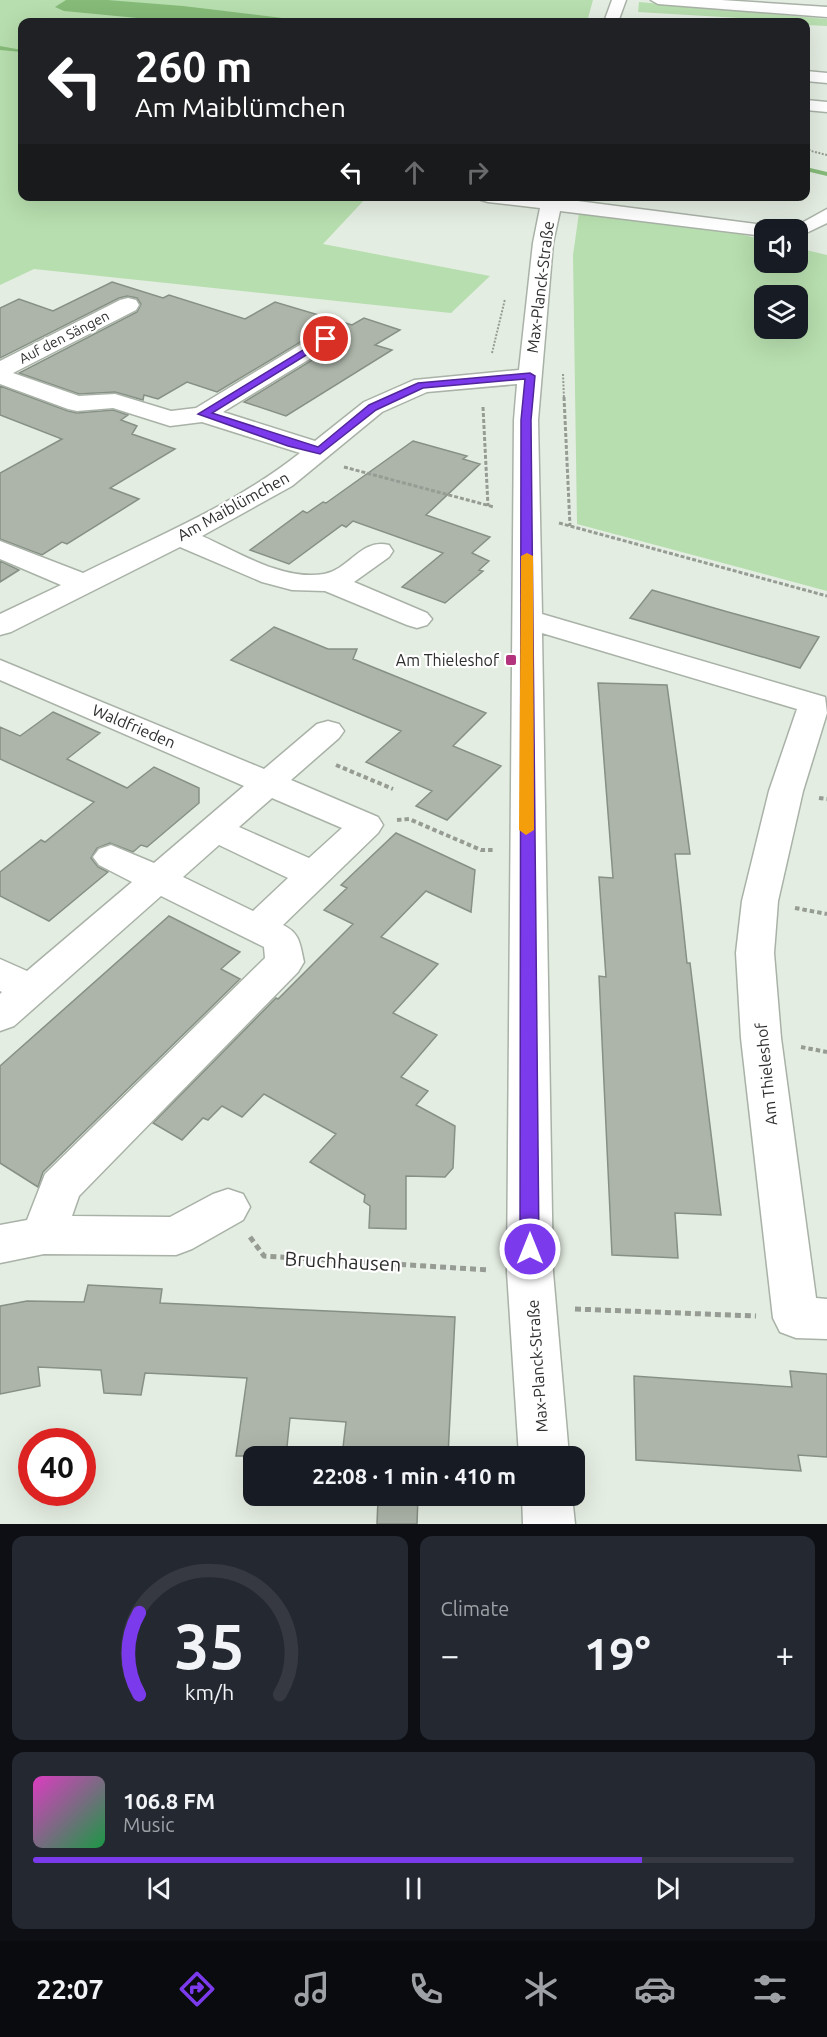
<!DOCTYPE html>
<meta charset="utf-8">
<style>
:root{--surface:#171b24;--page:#242831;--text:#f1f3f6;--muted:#9ea1a6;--line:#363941;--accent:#7c3aed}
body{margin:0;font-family:Ubuntu,sans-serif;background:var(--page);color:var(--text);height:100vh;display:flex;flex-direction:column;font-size:22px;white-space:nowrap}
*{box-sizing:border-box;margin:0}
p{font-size:20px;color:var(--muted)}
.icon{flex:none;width:33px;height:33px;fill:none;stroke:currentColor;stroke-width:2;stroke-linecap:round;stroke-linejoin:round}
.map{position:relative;height:1524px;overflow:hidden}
.side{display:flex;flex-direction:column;gap:12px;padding:12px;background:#0d0f14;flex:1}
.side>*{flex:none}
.guide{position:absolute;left:18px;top:18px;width:792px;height:183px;border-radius:12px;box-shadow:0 6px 24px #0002;background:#202124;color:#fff;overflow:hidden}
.controls{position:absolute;left:754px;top:219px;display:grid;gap:12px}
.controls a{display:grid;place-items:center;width:54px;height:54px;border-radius:12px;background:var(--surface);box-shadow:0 6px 24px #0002;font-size:30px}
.speed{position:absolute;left:18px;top:1428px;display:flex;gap:12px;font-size:30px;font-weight:700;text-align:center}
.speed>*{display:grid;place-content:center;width:78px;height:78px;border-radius:50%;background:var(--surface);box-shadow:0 6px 24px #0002;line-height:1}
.speed .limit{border:9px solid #d22;background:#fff;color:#111}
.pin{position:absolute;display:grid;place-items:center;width:51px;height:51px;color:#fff;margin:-26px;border:3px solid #fff;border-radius:50%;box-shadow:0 2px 6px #0007}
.me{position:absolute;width:66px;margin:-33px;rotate:0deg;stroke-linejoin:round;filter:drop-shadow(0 0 4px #0008)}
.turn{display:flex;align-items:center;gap:21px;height:126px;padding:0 18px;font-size:27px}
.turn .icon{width:78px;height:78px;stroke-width:2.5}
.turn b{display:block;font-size:42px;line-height:51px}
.lanes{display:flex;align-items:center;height:57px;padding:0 18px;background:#0003;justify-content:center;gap:30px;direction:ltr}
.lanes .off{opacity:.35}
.big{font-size:45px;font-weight:700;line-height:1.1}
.side .card{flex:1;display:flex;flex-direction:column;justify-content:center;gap:9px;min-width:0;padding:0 21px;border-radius:12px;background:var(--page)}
.side .dial{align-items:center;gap:0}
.dial svg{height:156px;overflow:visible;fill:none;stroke:var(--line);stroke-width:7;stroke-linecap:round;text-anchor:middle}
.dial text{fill:var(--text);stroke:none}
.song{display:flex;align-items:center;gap:18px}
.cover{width:72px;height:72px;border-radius:9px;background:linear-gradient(135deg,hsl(310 70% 55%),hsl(140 70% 35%))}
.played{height:6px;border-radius:3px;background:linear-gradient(90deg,var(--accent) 80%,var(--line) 80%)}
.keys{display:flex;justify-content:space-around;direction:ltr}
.heat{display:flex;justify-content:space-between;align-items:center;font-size:33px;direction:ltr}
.side .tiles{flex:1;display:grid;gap:12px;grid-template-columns:1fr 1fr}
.card:last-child{grid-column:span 2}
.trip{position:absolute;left:243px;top:1446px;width:342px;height:60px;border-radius:12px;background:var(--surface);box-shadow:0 6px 24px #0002;font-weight:700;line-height:60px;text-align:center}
.dock{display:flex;height:96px;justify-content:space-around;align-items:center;background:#090b0e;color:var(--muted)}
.dock .icon{width:42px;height:42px}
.dock .current{color:var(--accent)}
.dock b{font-size:27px;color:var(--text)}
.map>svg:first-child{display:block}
.green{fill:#b7deae;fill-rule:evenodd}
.water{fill:#85ba78}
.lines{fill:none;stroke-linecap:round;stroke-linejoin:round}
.stream{fill:#85ba78;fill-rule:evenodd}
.building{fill:#adb5aa;stroke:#879085;stroke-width:1.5}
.minor-casing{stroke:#a9b2a7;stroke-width:3}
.highway-casing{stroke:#a9b2a7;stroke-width:3}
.path-far3{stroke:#969c94;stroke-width:2;stroke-dasharray:2 1.5;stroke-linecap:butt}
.path-far2{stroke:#969c94;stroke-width:3;stroke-dasharray:4 2;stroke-linecap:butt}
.path-far1{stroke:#969c94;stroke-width:4;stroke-dasharray:4.5 3;stroke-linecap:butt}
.path{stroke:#969c94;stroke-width:5;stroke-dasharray:6 4;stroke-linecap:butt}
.minor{fill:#fff;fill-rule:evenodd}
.highway{fill:#fff;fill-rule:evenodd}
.route{fill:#7c3aed;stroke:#51269a;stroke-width:1.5}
.slow{fill:#f59e0b}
.poi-dot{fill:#b4337d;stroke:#fff;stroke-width:2}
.labels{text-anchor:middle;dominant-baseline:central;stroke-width:4.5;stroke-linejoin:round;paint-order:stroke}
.far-street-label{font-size:14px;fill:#2d302c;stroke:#fff}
.street-label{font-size:16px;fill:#2d302c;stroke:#fff}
.poi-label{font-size:16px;fill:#2d302c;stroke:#fff;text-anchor:end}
.near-street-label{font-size:20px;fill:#2d302c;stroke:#fff}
</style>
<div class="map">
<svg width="827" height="1524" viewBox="0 0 827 1524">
<rect width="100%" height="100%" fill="#e4ede2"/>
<path class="green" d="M0 0H593L587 22H22V196L367 197 323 244 490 276 451 313 34 269 0 285Z
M639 2 827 19V26L806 25V22L638 12Z
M579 213 726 231 765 240V262H798V248L827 255V591L577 524 573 255ZM765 296H798V328H765Z"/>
<path class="water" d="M66 0H107L183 6 315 22H179L64 11 55 7Z"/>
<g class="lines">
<path class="stream" d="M0 46 22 50V52L0 50Z
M806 167 827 172V176L806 171Z"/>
</g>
<path class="building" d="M112 282 163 298 169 295 245 319 275 302 352 325 364 318 400 330 375 345 392 350 286 416 244 402 335 346 339 338 335 332 325 330 317 332 217 392 187 382 158 399 144 395 143 400 115 392 79 394 19 373 137 312 141 304 137 298 127 296 119 298 0 358V308L19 299 53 311Z
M0 386 68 411 77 413 113 410 128 415 121 420 137 426 132 434 175 449 110 488 139 499 67 544 62 542 42 555 0 539V473L62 439 0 415Z
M413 441 467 456 463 459 480 464 426 515 490 537 472 553 489 561 479 570 483 571 445 603 402 587 443 553 353 521 346 527 342 525 289 564 250 550 303 511 307 513 323 502 326 503Z
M0 561 19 570 0 582Z
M652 590 728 612 819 637 800 668 630 618Z
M274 627 328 649H357L353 659 486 713 453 746 501 766 447 820 416 806 432 791 366 762 401 731 231 660Z
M598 683 667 685 690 854H675L681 907 687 963H690L721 1215 675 1213 678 1258 612 1255 599 976 606 977 599 877 613 878Z
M53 712 100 733 67 759 127 788 154 767 199 788V803L147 847 141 845 133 852 110 843 97 848 91 858 98 867 108 872 49 921 0 896V872L41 840 45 842 94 802 0 759V727L20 736Z
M396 833 475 870 471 912 426 891 381 937 438 964 393 1013 437 1035 401 1077 428 1091 416 1105 455 1126 453 1168 445 1177 406 1176V1229L369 1228 370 1206 364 1202 365 1195 310 1162 336 1134 264 1094 242 1117 222 1106 208 1120 203 1118 182 1140 153 1123 276 998 278 999 353 924 324 910 347 888 341 885Z
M169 916 240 952 221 969 240 979 43 1172 38 1187 0 1163V1066Z
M88 1285 162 1289 160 1303 455 1317 448 1456H342L346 1422 290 1418 286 1456H236L247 1378 145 1373 141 1395 104 1393 101 1370 38 1367 40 1386 0 1394V1306L27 1301 84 1302Z
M790 1371 827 1374V1457L798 1455 801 1471 636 1460 634 1376 792 1387Z
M339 1496H418L417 1524H377L378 1499Z"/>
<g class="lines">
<defs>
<path id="minor" d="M612 0H626L618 22H604Z
M806 71 827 73V83L806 81Z
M806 100 827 102V112L806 110Z
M479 196H563L562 199 772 226 775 230H765V236L560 211 553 243 538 420 542 614 825 697 827 713 803 791 778 901 774 953 781 1038 816 1298 827 1299V1339L796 1338 780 1332 773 1318 741 1038 736 953 742 901 769 791 797 709 542 633 553 1272 569 1456H519L507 1272 514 420 517 384 427 392 382 412 292 486 202 536C238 552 283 581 324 574 350 569 361 538 389 545L393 551 389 557 354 582 427 613 432 619 427 625 417 628 407 625 325 591 292 590 262 582 180 547 11 632 0 635V614L61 585 0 559V541L83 573C156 537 236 504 300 453L202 422 170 426 113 408 77 411 68 409 0 384V361L120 300 128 298 136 300 139 305 136 310 13 373 79 396 115 394 171 411 196 408 318 334 326 332 334 334 337 339 334 344 223 412 315 441 364 402 414 380 519 370 533 243 540 208 488 202 481 200Z
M827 209V223L798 237V230H789Z
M0 660 264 769 317 724 328 721 339 724 344 731 339 738 291 780 378 817 383 825 378 833 283 925C300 933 300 944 304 962L298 972 79 1196 72 1216 170 1217 213 1194 228 1189 243 1194 250 1207 243 1220 192 1249 176 1255 44 1254 0 1263V1225L27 1220 45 1174 265 958 264 947 161 896 14 1026 0 1031V994L2 992 0 991V959L27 971 132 882 99 865 93 857 99 849 111 845 154 863 244 786 0 680ZM272 798 342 828 309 858 239 827ZM219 845 288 878 253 911 183 877Z
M522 1496H572L575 1524H523Z"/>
<path id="highway" d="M651 0H721L827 7V17L658 4Z"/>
</defs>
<use href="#minor" class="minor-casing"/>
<use href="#highway" class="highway-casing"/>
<path class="path-far3" d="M806 147 811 151 827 155
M492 353 505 299
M563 374 564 399"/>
<path class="path-far2" d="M564 397 570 526
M483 407 488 506
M344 467 494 507
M559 523 827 596"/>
<path class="path-far1" d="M336 765 393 789
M819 798 827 799
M397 820 409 819 481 850H493
M795 908 827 914
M801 1047 827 1052"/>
<path class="path" d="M250 1237 264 1256 490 1270
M575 1309 756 1316"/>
<use href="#minor" class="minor"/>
<use href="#highway" class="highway"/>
</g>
<path class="route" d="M326 336 329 337V341L212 413 318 447 369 405 418 383 530 373 535 376 531 420 539 1249 536 1254 530 1256 523 1254 520 1249 521 420 525 379 423 388 376 410 320 454 288 446 198 414Z"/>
<path class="slow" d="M527 553 533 556 534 830 526 835 519 830 521 556Z"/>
<rect class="poi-dot" x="505" y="654" width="12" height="12" rx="3"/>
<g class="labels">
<g class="far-street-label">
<text transform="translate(64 337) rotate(-27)">Auf den Sängen</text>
</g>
<g class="street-label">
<text transform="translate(540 287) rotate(-83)">Max-Planck-Straße</text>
<text transform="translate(233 506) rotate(-29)">Am Maiblümchen</text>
<text transform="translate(134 726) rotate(23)">Waldfrieden</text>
<text transform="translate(766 1074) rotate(-96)">Am Thieleshof</text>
<text transform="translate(537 1366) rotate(-94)">Max-Planck-Straße</text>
</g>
<g class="poi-label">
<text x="499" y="660">Am Thieleshof</text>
</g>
<g class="near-street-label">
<text transform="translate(343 1261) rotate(3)">Bruchhausen</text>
</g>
</g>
</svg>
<div class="controls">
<a><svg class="icon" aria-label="sound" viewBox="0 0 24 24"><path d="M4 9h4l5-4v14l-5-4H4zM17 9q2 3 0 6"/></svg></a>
<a><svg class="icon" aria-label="layers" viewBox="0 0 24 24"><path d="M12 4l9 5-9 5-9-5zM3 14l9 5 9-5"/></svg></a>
</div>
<div class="speed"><div class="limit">40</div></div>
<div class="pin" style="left:326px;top:339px;background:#d93025"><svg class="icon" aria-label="arrive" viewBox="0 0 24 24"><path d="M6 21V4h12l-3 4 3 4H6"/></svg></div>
<svg class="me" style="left:530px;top:1249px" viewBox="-20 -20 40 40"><circle r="17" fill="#7c3aed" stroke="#fff" stroke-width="3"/><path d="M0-11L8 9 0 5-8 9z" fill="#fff"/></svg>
<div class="trip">22:08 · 1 min · 410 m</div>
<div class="guide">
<div class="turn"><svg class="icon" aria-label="left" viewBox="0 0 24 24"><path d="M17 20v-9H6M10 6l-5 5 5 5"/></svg><div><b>260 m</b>Am Maiblümchen</div></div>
<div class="lanes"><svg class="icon" aria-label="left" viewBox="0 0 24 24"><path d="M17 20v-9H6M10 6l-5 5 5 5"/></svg><svg class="icon off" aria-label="ahead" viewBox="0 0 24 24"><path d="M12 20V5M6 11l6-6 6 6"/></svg><svg class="icon off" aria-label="right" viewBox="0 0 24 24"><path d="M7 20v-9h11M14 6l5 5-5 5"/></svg></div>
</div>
</div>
<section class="side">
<div class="tiles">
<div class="card dial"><svg viewBox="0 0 100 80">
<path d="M14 69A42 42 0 1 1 86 69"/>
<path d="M14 69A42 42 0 0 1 14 27" stroke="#7c3aed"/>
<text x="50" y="56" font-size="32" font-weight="700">35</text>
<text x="50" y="72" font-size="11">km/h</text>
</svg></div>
<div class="card"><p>Climate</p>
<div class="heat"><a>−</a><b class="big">19°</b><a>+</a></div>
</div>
<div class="card">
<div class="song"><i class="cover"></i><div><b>106.8 FM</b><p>Music</p></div></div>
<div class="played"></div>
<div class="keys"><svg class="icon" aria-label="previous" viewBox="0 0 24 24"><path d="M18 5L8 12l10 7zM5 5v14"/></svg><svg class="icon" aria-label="pause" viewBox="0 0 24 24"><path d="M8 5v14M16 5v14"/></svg><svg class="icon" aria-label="next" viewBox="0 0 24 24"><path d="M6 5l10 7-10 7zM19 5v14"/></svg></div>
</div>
</div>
</section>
<nav class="dock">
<b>22:07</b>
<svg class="icon current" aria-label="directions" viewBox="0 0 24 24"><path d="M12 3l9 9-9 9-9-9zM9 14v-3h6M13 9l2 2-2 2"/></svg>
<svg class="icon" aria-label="music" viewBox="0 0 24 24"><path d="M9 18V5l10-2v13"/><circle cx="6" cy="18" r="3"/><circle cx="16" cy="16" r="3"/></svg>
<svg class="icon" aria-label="phone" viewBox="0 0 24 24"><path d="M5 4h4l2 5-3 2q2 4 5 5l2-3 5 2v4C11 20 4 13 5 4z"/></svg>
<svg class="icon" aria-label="climate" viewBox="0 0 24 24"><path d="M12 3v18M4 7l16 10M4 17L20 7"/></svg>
<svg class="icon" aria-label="car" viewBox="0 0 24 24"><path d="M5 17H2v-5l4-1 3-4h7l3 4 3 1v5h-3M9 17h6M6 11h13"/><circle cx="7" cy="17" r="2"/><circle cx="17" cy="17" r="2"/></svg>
<svg class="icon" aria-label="filters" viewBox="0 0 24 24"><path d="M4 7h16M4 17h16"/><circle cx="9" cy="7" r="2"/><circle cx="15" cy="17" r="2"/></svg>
</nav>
